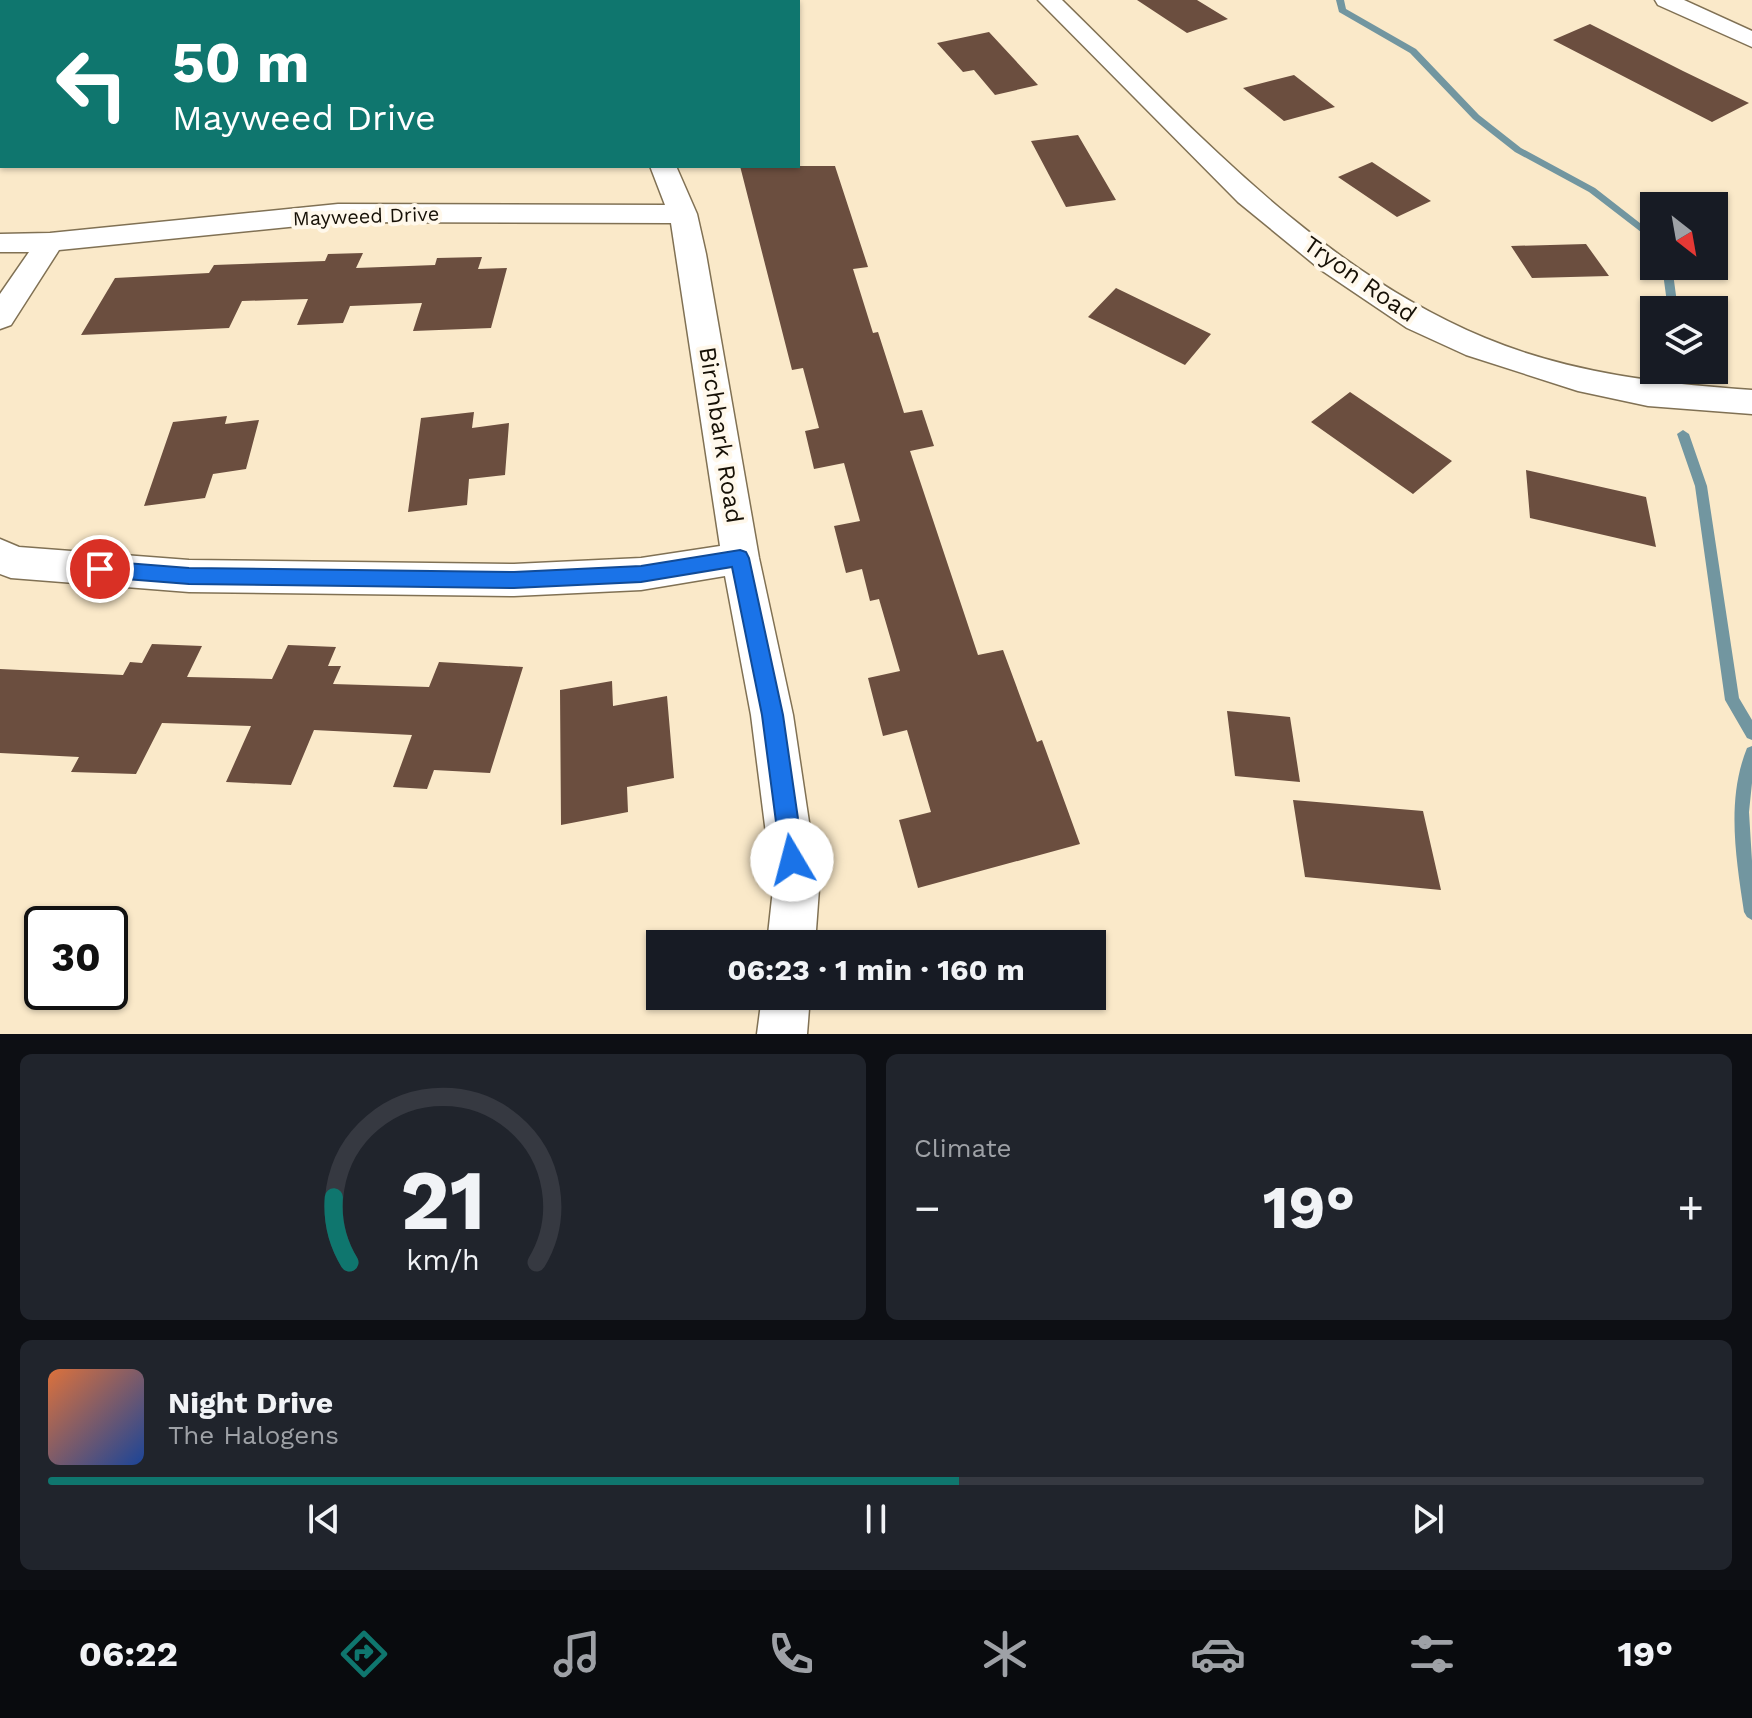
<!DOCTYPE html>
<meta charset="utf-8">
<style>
:root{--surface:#171b24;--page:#20242c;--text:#f1f3f6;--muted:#9ea1a6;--line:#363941;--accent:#0f766e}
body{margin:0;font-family:"Work Sans",sans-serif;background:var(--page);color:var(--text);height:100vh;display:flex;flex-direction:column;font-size:30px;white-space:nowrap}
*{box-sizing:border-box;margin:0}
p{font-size:26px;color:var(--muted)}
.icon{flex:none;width:44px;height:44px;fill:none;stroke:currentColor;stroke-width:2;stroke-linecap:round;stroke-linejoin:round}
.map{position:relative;height:1034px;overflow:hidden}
.side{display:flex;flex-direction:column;gap:20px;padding:20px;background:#0d0f14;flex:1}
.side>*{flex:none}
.hud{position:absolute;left:0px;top:0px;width:800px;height:168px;box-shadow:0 2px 6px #0004;background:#0f766e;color:#fff;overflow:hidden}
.needle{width:52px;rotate:149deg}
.fabs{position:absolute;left:1640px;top:192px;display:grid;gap:16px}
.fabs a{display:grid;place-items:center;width:88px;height:88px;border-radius:0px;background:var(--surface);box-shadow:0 2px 6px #0004;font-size:40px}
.speed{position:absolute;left:24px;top:906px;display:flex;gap:16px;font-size:40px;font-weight:700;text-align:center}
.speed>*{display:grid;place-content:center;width:104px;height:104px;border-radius:50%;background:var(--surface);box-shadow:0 2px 6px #0004;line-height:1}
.speed .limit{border:4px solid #111;border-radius:12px;background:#fff;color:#111}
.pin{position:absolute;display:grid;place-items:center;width:68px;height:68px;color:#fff;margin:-34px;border:4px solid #fff;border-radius:50%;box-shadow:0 2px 8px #0007}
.me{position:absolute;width:88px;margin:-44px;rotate:352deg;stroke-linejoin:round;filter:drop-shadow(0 0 6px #0008)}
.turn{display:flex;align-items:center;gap:28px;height:168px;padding:0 40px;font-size:36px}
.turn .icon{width:104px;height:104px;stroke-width:2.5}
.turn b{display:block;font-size:56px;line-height:68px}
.big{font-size:60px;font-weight:700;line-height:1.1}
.side .card{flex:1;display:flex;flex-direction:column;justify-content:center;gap:12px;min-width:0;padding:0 28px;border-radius:12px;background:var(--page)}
.side .dial{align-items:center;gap:0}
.dial svg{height:208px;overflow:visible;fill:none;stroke:var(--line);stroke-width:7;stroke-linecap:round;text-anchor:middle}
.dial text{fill:var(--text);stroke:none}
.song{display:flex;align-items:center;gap:24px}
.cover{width:96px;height:96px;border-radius:12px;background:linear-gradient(135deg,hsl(20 70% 55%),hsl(220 70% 35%))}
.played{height:8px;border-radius:4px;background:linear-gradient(90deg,var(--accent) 55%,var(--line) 55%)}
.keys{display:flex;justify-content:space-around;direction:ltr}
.heat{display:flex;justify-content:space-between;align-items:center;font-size:44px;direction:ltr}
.side .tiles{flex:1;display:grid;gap:20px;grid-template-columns:1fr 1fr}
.card:last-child{grid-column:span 2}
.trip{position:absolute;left:646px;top:930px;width:460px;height:80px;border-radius:0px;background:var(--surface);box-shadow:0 2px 6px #0004;font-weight:700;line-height:80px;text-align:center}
.tabs{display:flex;height:128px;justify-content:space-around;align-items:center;background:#090b0e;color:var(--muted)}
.tabs .icon{width:56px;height:56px}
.tabs .current{color:var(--accent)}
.tabs b{font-size:36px;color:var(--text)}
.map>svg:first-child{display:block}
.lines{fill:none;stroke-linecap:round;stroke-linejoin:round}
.stream{fill:#7296a0;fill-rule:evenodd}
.building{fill:#6b4e3f}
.street-casing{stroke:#807154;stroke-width:3}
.street{fill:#fff;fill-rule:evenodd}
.route{fill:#1a73e8;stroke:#114b97;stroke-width:2}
.labels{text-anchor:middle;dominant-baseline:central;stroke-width:8;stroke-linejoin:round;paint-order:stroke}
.far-street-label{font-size:20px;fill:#161006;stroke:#fff8eb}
.street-label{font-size:24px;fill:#161006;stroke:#fff8eb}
</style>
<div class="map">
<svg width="1752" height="1034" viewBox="0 0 1752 1034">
<rect width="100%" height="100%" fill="#fae9c9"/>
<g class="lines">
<path class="stream" d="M1336 0H1344L1346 9 1416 49 1479 115 1521 148 1595 188 1654 234V242L1589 192 1515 152 1473 119 1410 53 1339 12Z
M1662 266H1672L1678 310H1668Z
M1673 370H1683L1682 382H1674Z
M1683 430 1689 434 1707 486 1739 698 1752 720V740L1747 738 1725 700 1695 486 1677 434Z
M1752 746V783L1749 812 1752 861V920L1747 917 1744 912C1736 858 1726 800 1747 748Z"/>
</g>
<path class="building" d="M1137 0H1197L1228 19 1187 33Z
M1590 24 1683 71 1749 103 1712 122 1553 40Z
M989 32 1038 85 995 95 974 70 963 72 937 43Z
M1294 75 1335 107 1284 121 1243 88Z
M1078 135 1116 200 1066 207 1031 141Z
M1372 162 1431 201 1397 217 1338 177Z
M740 166H835L868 267 853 269 873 333 878 332 904 413 922 410 934 446 910 451 978 655 1003 650 1037 742 1042 740 1080 844 918 888 899 820 931 812 907 730 883 736 868 678 900 671 879 599 870 601 862 569 846 573 834 526 860 521 844 463 814 469 805 431 819 428 803 368 792 370Z
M1586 244 1609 276 1532 278 1511 246Z
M363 253 356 268 435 265 437 258 482 257 478 269 507 268 491 328 413 331 422 303 350 306 343 323 297 325 308 299 242 301 229 328 81 335 115 278 209 273 214 265 325 261 328 254Z
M1116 288 1211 334 1185 365 1088 317Z
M1350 392 1452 461 1413 494 1311 422Z
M474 412 472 428 509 423 505 475 469 479 467 505 408 512 421 418Z
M227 416 225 424 259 420 246 469 213 474 205 498 144 506 173 422Z
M1526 470 1646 497 1656 547 1530 518Z
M152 644 202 646 187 677 272 679 288 645 336 647 328 666H341L333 684 429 687 439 662 523 667 490 773 434 770 427 789 393 787 412 735 314 730 291 785 226 782 251 726 162 723 136 774 71 772 79 757 0 753V669L123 675 130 662 142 663Z
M612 681 613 706 667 696 674 778 627 787 628 812 561 825 560 690Z
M1227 711 1290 717 1300 782 1235 776Z
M1293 800 1423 811 1441 890 1305 877Z"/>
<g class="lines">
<defs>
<path id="street" d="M1038 0H1062C1190 125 1316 268 1485 338 1572 374 1660 383 1752 390V414L1648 406 1578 391 1466 355 1407 328 1321 270 1238 202Z
M1655 0H1684L1752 31V47L1658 5Z
M2 7V21L0 22V8Z
M650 166H676L697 214 706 254 759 558 793 715 819 889 815 944H767L773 889 751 715 725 576 641 590 514 596 189 592 11 578 0 574V539L19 547 189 560 514 564 641 558 720 546 671 223 338 222 59 250 11 325 0 329V294L29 252H0V234L50 233 338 204 665 205Z
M762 996H810L807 1034H757Z"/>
</defs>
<use href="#street" class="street-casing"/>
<use href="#street" class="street"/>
</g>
<path class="route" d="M740 550 746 552 749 558 783 715 804 860 800 868 792 872 784 868 781 860 762 715 732 567 641 582 514 588 189 584 100 577 93 575 90 569 93 563 100 561 189 568 514 572 641 566Z"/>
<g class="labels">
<g class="far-street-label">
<text transform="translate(366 216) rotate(-2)">Mayweed Drive</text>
</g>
<g class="street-label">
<text transform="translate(1360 279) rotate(35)">Tryon Road</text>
<text transform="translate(721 435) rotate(81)">Birchbark Road</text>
</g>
</g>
</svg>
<div class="fabs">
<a><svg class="needle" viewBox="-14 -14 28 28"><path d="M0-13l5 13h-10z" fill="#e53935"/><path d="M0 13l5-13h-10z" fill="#9ea1a6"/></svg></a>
<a><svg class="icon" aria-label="layers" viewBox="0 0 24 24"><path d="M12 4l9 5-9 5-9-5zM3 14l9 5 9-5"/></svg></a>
</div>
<div class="speed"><div class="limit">30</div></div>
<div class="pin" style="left:100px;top:569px;background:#d93025"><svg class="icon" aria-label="arrive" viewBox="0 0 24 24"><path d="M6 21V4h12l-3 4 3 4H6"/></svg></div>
<svg class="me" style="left:792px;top:860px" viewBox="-20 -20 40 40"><circle r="19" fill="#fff"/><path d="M0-13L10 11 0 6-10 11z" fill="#1a73e8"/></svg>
<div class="trip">06:23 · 1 min · 160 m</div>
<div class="hud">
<div class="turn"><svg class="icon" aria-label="left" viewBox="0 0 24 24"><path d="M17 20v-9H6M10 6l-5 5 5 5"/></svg><div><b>50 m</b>Mayweed Drive</div></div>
</div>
</div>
<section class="side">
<div class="tiles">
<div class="card dial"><svg viewBox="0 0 100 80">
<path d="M14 69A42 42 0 1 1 86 69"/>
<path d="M14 69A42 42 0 0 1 8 44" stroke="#0f766e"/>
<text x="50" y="56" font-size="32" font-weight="700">21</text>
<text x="50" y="72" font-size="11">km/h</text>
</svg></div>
<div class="card"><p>Climate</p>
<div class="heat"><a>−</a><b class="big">19°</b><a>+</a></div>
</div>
<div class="card">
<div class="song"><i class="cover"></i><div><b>Night Drive</b><p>The Halogens</p></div></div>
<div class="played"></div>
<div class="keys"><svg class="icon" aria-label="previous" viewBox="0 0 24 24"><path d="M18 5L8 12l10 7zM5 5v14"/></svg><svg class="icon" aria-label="pause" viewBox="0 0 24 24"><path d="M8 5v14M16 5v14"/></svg><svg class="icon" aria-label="next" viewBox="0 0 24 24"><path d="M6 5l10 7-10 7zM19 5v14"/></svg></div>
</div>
</div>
</section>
<nav class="tabs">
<b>06:22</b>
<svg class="icon current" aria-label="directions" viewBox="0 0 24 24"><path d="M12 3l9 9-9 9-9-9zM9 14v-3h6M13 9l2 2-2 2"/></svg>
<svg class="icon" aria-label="music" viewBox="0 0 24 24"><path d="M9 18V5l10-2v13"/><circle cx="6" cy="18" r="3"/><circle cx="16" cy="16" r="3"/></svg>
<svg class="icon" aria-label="phone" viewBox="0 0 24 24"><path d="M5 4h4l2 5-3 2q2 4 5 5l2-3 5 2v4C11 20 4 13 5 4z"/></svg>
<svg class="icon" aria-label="climate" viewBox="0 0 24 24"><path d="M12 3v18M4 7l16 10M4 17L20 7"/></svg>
<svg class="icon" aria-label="car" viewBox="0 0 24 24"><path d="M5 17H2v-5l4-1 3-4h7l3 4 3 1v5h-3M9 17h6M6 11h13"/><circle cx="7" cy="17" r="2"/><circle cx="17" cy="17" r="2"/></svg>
<svg class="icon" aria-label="filters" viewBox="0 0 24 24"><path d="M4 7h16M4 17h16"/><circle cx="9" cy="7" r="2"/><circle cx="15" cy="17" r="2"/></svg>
<b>19°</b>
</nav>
